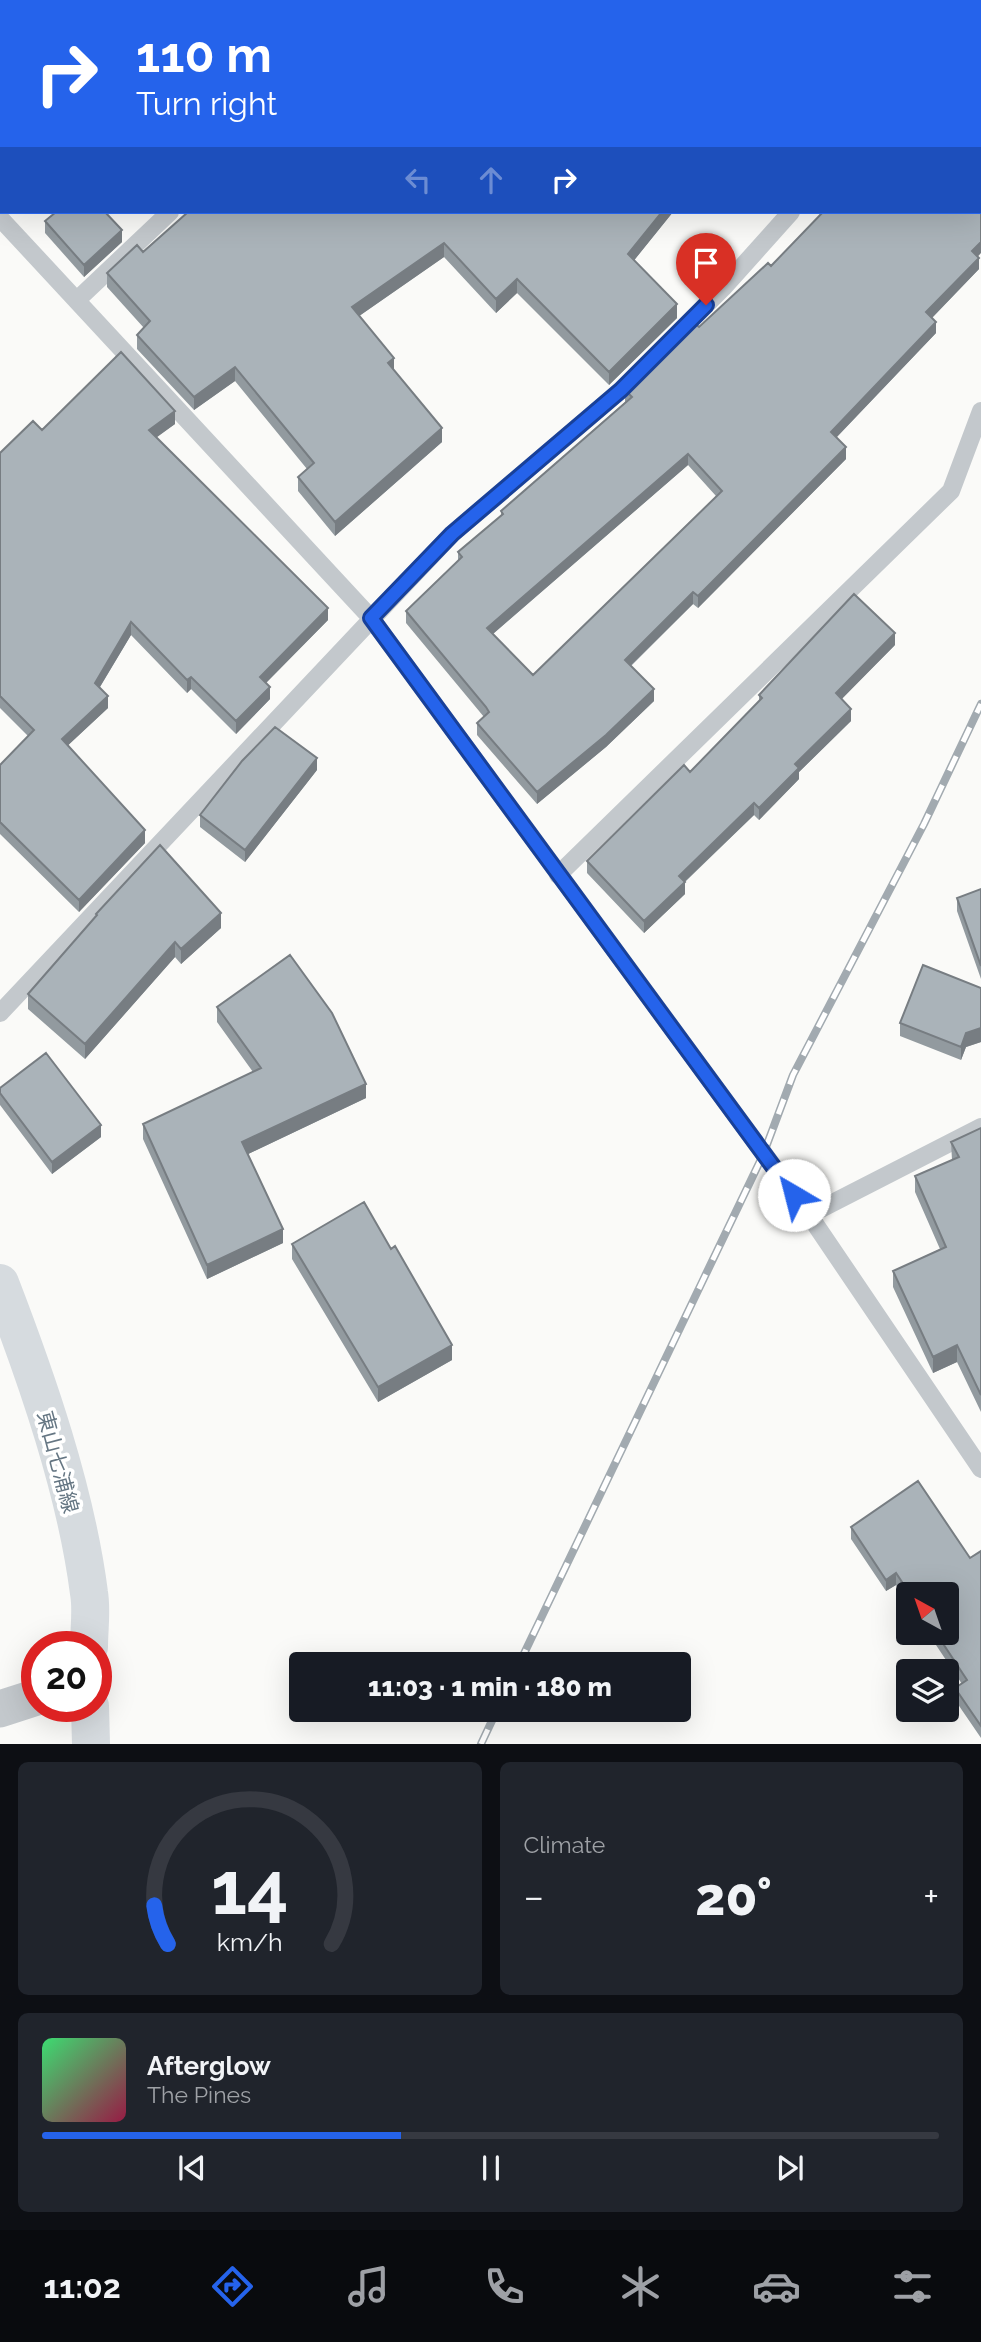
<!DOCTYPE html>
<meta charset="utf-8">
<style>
:root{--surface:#171b24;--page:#20242c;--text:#f1f3f6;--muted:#9ea1a6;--line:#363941;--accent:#2563eb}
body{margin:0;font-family:Raleway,"Noto Sans JP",sans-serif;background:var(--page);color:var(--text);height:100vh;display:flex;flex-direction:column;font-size:26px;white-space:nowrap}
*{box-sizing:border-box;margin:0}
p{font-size:23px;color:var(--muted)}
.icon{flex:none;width:38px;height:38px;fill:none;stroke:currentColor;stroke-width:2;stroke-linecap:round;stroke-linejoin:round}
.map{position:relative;height:1744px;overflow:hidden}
.details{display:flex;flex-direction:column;gap:18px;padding:18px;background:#0d0f14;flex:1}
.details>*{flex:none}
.guide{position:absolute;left:0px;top:0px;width:982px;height:214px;box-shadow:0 7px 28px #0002;background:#2563eb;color:#fff;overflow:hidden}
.needle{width:46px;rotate:320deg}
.fabs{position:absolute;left:896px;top:1582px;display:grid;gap:14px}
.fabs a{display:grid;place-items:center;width:63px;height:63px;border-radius:7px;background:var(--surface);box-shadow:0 7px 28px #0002;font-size:35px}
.speed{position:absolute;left:21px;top:1631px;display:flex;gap:14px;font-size:35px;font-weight:700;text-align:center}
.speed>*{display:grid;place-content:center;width:91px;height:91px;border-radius:50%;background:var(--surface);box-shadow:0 7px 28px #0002;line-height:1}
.speed .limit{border:10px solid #d22;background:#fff;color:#111}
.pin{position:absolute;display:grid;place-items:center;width:60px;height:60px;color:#fff;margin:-72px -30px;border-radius:50% 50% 50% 0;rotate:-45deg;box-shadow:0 0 7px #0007}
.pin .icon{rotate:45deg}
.me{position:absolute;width:77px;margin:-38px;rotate:323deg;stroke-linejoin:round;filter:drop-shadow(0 0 5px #0008)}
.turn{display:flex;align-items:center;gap:24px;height:147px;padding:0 21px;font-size:32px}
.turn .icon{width:91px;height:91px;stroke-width:2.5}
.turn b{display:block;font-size:49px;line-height:60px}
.lanes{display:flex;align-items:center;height:66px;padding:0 21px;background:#0003;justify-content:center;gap:35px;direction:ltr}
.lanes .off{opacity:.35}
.big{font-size:52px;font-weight:800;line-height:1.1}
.details .card{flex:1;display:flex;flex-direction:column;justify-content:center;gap:10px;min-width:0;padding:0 24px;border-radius:10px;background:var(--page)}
.details .dial{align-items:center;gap:0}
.dial svg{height:182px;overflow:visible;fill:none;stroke:var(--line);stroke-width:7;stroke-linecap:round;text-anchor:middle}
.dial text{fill:var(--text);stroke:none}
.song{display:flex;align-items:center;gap:21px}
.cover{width:84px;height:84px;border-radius:10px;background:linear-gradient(135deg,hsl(140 70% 55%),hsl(340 70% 35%))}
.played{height:7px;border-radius:4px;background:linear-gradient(90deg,var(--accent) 40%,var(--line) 40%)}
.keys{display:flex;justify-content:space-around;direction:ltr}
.heat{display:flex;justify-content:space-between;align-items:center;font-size:38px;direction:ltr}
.details .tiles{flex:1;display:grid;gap:18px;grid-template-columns:1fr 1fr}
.card:last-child{grid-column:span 2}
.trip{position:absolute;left:289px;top:1652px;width:402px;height:70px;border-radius:7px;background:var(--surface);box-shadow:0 7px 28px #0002;font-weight:800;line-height:70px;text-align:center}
.tab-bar{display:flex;height:112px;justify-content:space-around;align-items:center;background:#090b0e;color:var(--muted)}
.tab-bar .icon{width:49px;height:49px}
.tab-bar .selected{color:var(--accent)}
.tab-bar b{font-size:32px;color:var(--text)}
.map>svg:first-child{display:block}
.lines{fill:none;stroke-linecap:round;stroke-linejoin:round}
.service{stroke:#c3c8cc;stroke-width:18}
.minor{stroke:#c3c8cc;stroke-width:37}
.secondary{stroke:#d6dbdf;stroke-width:38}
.rail-casing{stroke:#a2aab0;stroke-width:8}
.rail{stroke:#fff;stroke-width:5;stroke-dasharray:16;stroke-linecap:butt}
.wall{fill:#929a9f;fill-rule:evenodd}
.shaded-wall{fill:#777d82}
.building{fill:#aab3b9;stroke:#777d82;stroke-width:2;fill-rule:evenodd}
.route-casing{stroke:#184099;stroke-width:18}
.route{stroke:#2563eb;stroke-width:12}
.labels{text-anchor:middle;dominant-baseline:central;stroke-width:7;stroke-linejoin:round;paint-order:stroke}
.street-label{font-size:21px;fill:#657683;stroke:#fff}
</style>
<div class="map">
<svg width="981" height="1744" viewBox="0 0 981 1744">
<rect width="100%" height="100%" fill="#fafaf8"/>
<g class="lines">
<path class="service" d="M199 0 200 2
M976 2 978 0
M980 88 981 89
M0 218 371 618 809 1215 981 1469
M77 300 170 212
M558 875 951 491 981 411
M0 1013 452 534 621 390 723 288 791 212
M809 1215 981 1127"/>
<path class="minor" d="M0 1709 37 1697"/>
<path class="secondary" d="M0 1283C37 1379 76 1491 89 1593 92 1610 89 1629 89 1647
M90 1706 91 1744"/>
<defs>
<path id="rail" d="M519 1664 763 1155 793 1075 924 824 981 704
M481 1744 497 1710"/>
</defs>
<use href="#rail" class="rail-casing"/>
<use href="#rail" class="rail"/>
</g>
<path class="wall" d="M0 18 2 20V149L0 148Z
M188 212H673L634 260 677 318 609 385 517 293 496 313 444 257 359 316 394 371 442 442 335 536 298 491V477L307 469 235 381 194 410 137 349V335L144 328 107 287V273L143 252Z
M45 221 122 242 84 277 45 233Z
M978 257 979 269 932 318 936 333 836 438 846 459 698 608 693 604 631 666 654 701 606 747 537 804 477 735V723L484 717 406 623V611L458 561V552L501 516V511L625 402V390L771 266ZM688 465 716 496 533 675 493 634Z
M175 424 156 437 328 620 266 683 270 699 236 734 191 689 187 693 131 635 100 687 108 708 68 745 145 843 79 912 0 834V765L28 736 0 708V453L42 430Z
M895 645 841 699 851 721 799 772V779L759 820 754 815 685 882V894L644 933 587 873V861L690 772 759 701V695Z
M317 770 245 862 200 827V815Z
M981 889V979L957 911V898Z
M96 914 221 928 181 964 175 957 85 1059 28 1009V994L96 917Z
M981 988V1042L966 1047 961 1060 900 1036V1023Z
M217 1007 366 1098 248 1154 283 1243 207 1279 143 1139V1124L253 1072 217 1022Z
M0 1088 101 1137 52 1174 0 1105Z
M981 1128V1412L957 1362 933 1373 893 1287V1271L940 1249 915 1192V1176L952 1160 951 1142Z
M292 1244 391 1249 452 1360 378 1402 292 1259Z
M851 1527 970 1558 981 1551V1738L955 1700V1688L962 1684 928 1633H947V1594H908V1603L896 1585 886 1591 851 1539Z"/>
<path class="shaded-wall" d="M662 212H673L628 268V254Z
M122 230V242L84 277V265Z
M981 242V253L972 263V251Z
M444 243V257L352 321V307Z
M979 258V269L926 324V312Z
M517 279V293L496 313V299Z
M677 304V318L609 385V372Z
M936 322V333L831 443V432Z
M394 358V372L388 363Z
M235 367V381L194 410V397Z
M175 411V424L149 443V430Z
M442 428V442L335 536V522Z
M846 447V459L698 608V596Z
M688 454V465L487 639V628Z
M693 592V604L625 671V660Z
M328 608V620L260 689V677Z
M131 622V635L95 695V683Z
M895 633V645L836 705V693Z
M191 677V689L187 693V680Z
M270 687V699L236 734V721Z
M654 689V701L606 747 537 804V792Z
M108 696V708L62 751V739Z
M851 709V721L799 772V779L759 820V808L795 764Z
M317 758V770L245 862V850Z
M754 803V815L679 887V876Z
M145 830V843L79 912V900Z
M685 882V894L644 933V921Z
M221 913V928L181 964V949Z
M175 942V957L85 1059V1044Z
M981 1028V1042L966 1047 961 1060V1047L966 1033Z
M366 1084V1098L242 1157V1142Z
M101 1125V1137L52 1174V1162Z
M283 1229V1243L207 1279V1265Z
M452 1345V1360L378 1402V1387Z
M957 1345V1362L933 1373V1357Z
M896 1573V1585L886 1591V1580Z"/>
<path class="building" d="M0 18 2 20V138L0 136Z
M980 154 981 155V242L972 251 979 258 926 312 936 322 831 432 846 447 698 596 693 592 625 660 654 689 606 735 537 792 477 723 489 712 486 707 406 611 462 557 458 552 503 514 501 511 632 397 625 390 693 322 699 327 768 263 771 266 823 212H980ZM688 454 722 491 533 675 487 628Z
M56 212H105L122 230 84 265 45 221Z
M188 212H662L628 254 677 304 609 372 517 279 496 299 444 243 352 307 394 358 388 363 442 428 335 522 298 477 314 463 235 367 194 397 137 335 150 321 107 273 137 245 143 252Z
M121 352 175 411 149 430 328 608 260 677 270 687 236 721 191 677 187 680 131 622 95 683 108 696 62 739 145 830 79 900 0 822V765L34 730 0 696V453L33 421 42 430Z
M854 594 895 633 836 693 851 709 795 764 799 768 759 808 754 803 679 876 685 882 644 921 587 861 684 765 690 772 762 698 759 695Z
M275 727 317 758 245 850 200 815 242 761Z
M160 845 221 913 181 949 175 942 85 1044 28 994 97 915 96 914Z
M981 889V966L957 898Z
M290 955 332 1013 366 1084 242 1142 283 1229 207 1265 143 1124 261 1068 217 1007Z
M923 965 981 988V1028L966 1033 961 1047 900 1023Z
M46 1053 101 1125 52 1162 0 1093V1088Z
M981 1128V1395L957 1345 933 1357 893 1271 946 1247 915 1176 959 1157 951 1142Z
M364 1202 391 1249 395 1246 452 1345 378 1387 292 1244Z
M918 1481 970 1558 981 1551V1726L955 1688 967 1680 936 1633H947V1594H910L896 1573 886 1580 851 1527Z"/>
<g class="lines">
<defs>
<path id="route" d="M706 305 621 390 452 534 371 618 794 1195"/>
</defs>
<use href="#route" class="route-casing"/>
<use href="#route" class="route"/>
</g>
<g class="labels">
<g class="street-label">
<text transform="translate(58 1462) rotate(75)">東山七浦線</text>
</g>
</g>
</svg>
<div class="fabs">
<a><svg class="needle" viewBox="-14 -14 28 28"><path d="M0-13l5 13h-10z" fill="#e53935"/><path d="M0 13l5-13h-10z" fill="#9ea1a6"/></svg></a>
<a><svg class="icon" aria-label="layers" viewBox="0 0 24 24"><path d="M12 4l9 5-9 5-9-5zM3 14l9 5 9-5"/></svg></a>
</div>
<div class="speed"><div class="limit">20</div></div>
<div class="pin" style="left:706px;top:305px;background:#d93025"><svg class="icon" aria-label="arrive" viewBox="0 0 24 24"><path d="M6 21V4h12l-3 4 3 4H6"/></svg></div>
<svg class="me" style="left:794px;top:1195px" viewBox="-20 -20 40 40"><circle r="19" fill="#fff"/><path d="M0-13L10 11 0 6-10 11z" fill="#2563eb"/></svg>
<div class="trip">11:03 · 1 min · 180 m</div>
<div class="guide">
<div class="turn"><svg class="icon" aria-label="right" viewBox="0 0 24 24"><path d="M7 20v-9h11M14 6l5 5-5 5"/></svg><div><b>110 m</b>Turn right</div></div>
<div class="lanes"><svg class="icon off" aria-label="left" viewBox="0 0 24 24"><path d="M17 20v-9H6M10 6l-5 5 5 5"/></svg><svg class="icon off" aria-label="ahead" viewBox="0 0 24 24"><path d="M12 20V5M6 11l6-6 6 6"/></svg><svg class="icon" aria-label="right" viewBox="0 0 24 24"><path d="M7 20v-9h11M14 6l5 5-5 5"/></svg></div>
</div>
</div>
<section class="details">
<div class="tiles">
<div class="card dial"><svg viewBox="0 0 100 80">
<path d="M14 69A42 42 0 1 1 86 69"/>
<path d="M14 69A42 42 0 0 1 8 52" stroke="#2563eb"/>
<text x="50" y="56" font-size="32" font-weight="700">14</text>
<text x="50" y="72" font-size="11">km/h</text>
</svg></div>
<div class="card"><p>Climate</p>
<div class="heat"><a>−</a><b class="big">20°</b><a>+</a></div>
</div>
<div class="card">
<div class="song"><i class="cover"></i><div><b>Afterglow</b><p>The Pines</p></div></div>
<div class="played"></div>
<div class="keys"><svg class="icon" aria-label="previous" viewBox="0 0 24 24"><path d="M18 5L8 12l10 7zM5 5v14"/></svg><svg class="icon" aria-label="pause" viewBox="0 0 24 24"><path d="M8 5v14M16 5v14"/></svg><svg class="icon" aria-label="next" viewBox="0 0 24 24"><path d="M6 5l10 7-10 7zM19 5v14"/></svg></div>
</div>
</div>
</section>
<nav class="tab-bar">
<b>11:02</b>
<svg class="icon selected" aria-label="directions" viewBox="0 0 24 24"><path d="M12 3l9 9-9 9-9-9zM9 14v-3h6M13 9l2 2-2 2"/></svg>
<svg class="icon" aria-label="music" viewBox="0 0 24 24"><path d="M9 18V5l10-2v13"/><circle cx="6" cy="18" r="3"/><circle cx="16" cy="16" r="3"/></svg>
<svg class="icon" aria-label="phone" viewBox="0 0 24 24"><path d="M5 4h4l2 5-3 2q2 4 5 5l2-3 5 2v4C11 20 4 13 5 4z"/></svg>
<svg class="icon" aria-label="climate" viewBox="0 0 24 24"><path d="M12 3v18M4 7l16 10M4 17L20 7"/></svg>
<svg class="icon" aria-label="car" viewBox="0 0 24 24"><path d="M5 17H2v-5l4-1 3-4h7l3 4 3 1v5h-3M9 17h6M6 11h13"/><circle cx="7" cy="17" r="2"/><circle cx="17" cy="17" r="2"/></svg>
<svg class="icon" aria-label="filters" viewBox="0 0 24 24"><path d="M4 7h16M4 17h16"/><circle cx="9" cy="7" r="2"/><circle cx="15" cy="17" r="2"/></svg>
</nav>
